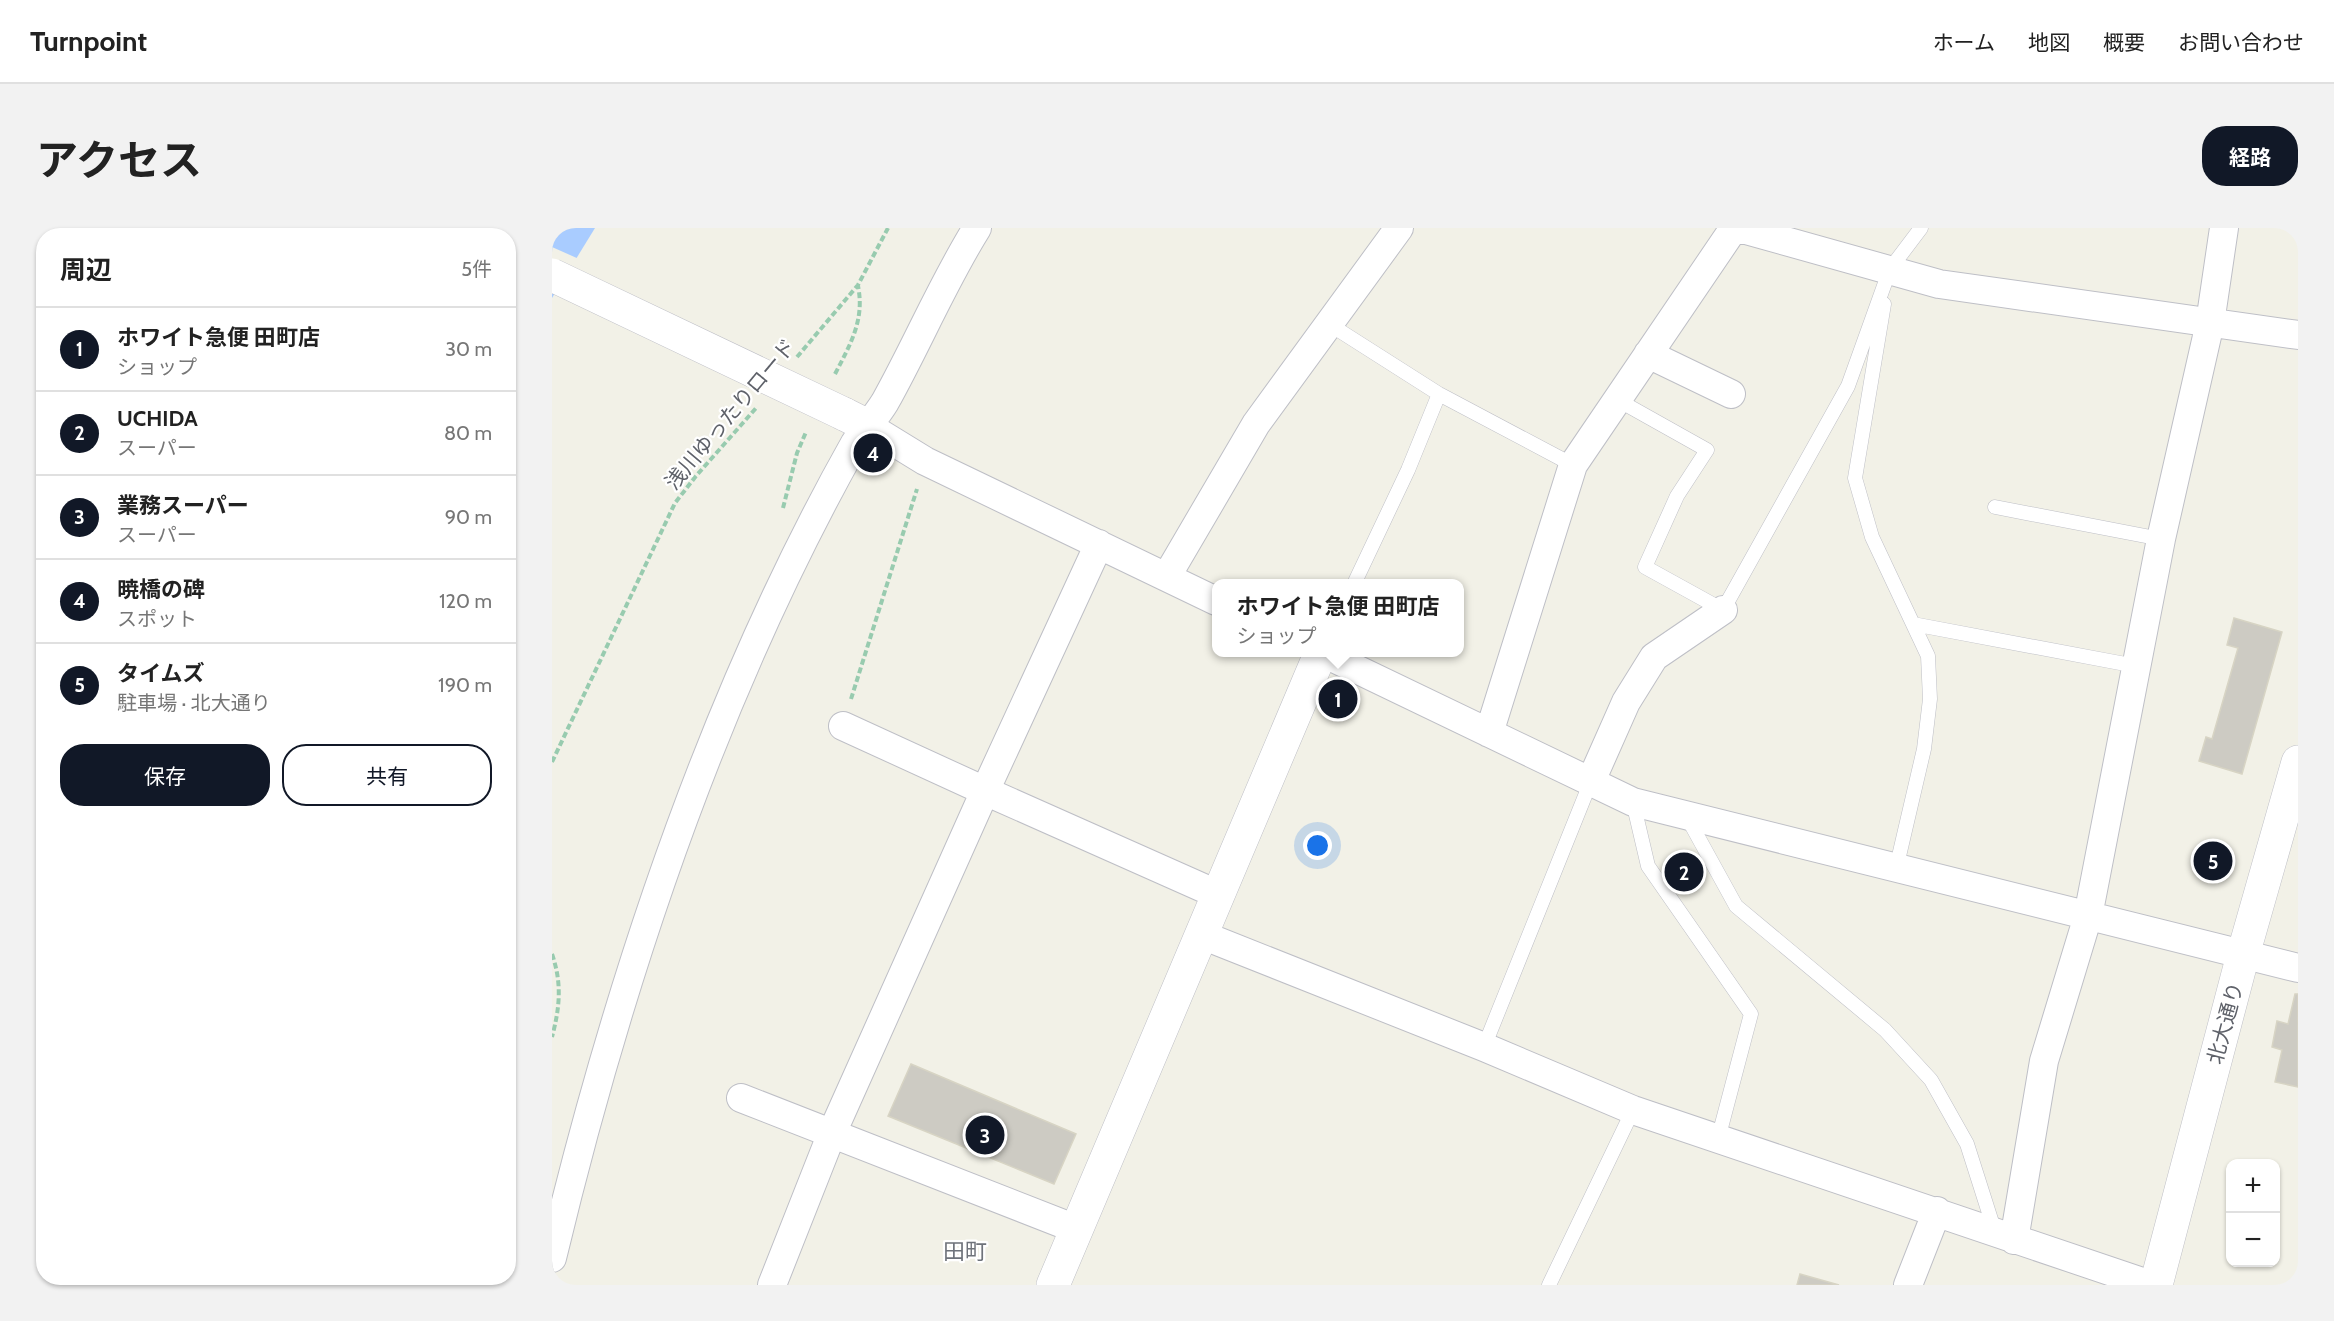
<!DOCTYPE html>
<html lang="ja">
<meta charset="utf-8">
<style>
:root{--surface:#fff;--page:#f2f2f2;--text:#222;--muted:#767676;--line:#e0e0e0;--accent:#111827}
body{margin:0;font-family:Cabin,"Noto Sans JP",sans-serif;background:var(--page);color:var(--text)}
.controls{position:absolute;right:18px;bottom:18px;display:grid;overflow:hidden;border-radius:12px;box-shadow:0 2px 4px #0004}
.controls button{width:54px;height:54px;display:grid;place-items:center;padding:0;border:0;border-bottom:2px solid var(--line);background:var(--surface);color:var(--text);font:30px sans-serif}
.you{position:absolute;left:766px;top:618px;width:21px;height:21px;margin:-15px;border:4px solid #fff;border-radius:50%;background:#1a73e8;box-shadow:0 0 0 9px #1a73e833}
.badge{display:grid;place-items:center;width:39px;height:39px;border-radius:50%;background:var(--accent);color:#fff;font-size:20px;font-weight:700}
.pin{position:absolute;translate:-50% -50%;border:3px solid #fff;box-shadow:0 2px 6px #0006}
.popup{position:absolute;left:660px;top:351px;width:252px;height:78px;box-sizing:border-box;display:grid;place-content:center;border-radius:12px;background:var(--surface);filter:drop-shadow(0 2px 4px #0005);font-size:20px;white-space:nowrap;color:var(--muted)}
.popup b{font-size:22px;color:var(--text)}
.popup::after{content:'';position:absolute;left:50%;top:100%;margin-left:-12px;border:12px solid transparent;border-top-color:var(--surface)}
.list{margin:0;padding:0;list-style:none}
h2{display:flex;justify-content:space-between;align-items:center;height:78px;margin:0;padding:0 24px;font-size:26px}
h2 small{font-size:20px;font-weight:400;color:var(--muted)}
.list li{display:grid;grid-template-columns:39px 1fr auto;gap:18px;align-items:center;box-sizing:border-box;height:84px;padding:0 24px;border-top:2px solid var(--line)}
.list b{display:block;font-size:22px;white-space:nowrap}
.list p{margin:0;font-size:20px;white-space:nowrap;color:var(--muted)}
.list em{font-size:20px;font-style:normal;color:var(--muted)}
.actions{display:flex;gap:12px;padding:18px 24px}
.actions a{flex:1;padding:14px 0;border:2px solid var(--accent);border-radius:24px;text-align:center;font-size:21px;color:var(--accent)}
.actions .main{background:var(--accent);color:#fff}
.map{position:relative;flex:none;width:1746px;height:1057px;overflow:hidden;border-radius:24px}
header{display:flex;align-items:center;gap:36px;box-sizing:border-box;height:84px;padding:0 30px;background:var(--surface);border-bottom:2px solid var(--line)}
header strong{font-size:28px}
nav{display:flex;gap:33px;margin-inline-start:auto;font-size:21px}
.intro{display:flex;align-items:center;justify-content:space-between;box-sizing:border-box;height:144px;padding:0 36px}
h1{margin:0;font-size:42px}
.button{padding:15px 27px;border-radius:24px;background:var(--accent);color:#fff;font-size:21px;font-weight:700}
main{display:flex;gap:36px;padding:0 36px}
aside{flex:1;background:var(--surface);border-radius:24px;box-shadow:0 2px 4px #0004}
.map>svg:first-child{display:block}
</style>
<header>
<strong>Turnpoint</strong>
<nav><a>ホーム</a><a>地図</a><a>概要</a><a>お問い合わせ</a></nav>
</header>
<div class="intro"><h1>アクセス</h1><a class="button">経路</a></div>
<main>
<aside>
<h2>周辺<small>5件</small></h2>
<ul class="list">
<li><span class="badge">1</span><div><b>ホワイト急便 田町店</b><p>ショップ</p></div><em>30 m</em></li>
<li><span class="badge">2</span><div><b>UCHIDA</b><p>スーパー</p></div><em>80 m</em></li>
<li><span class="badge">3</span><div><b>業務スーパー</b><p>スーパー</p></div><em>90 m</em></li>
<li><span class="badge">4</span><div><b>暁橋の碑</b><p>スポット</p></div><em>120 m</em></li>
<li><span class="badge">5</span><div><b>タイムズ</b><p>駐車場 · 北大通り</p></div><em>190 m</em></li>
</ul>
<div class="actions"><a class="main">保存</a><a>共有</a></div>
</aside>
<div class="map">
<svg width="1746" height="1057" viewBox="0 0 1746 1057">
<rect width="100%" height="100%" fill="#f2f1e7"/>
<!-- water -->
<path fill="#a9ccff" d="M0,0H43L0,70Z"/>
<!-- pier -->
<path fill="#f2f1e7" d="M0,19L27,31L5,67L0,65Z"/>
<!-- building -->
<path fill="#cdcbc3" stroke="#d7d4c4" stroke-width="1.5" d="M1682,390L1730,404L1690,546L1647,533L1654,509L1660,511L1686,420L1675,417Z
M1743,766H1746V859L1723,854L1730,822L1720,819L1725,793L1736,796Z
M359,836L524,906L502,956L336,888Z
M1248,1046L1287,1057H1245Z"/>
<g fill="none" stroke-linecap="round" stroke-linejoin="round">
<!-- service casing -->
<g stroke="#bebfc6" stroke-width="15">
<path id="service" d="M1332,76L1303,250L1320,309L1376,428L1378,471L1372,521L1344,641
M777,96L887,166L1021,237
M1064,171L1155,222L1125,268L1093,339L1171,382L1296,158L1338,41L1369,0
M1443,279L1609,311
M802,356L856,242L887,166
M1361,396L1584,438
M1081,574L1096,638L1199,786L1166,911
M1135,589L1184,678L1333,802L1379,852L1415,916L1443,1004
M932,819L1039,553
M997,1057L1081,882"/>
</g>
<!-- minor casing -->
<g stroke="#bebfc6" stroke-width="30">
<path id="minor" d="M1187,0L1387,56L1746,107
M1096,126L1179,166
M316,198L373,233L664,373
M615,348L704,196L847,0
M769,424L1081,574L1746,740
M291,498L433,563L667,667
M937,505L1021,237L1182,0
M1039,553L1074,474L1102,429L1171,382
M650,707L932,819L1081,882L1599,1057
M189,870L524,1001
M1462,1012L1492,833L1536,688L1609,311L1658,95L1672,0
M0,1030C67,751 162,465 303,215C312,201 324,189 333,174C365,117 390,56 425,0
M220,1057L280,905L433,563L547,316
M1356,1057L1385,983"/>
</g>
<!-- tertiary casing -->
<g stroke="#bebfc6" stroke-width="34">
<path id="tertiary" d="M292,186L316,198
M501,1057L769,424
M1604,1057L1691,727L1746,534"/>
</g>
<!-- path -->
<path stroke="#98cbaf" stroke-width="4" stroke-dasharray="6 3" stroke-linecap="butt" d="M245,129L306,57L336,0
M283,146C298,117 313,92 306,58
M231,280L245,225L254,204
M299,471L365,261
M0,534L123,275L144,248L205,179
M0,726C10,755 8,779 0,809"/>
<!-- service -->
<use href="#service" stroke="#fff" stroke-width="14"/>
<!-- minor -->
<use href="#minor" stroke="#fff" stroke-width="28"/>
<!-- tertiary -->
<use href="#tertiary" stroke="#fff" stroke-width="33"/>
<!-- tertiary-bridge casing -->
<g stroke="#bebfc6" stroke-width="34" stroke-linecap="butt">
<path id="tertiary-bridge" d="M0,47L292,186"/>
</g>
<!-- tertiary-bridge -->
<use href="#tertiary-bridge" stroke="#fff" stroke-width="33"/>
</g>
<g text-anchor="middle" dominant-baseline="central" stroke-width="4.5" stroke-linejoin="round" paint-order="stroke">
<!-- street labels -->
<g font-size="21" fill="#5e6169" stroke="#fff">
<text transform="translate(178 186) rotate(-50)">浅川ゆったりロード</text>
<text transform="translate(1673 795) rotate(-75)">北大通り</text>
</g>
<!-- neighbourhood labels -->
<g font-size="22" fill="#6f737b" stroke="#fff">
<text x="413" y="1023">田町</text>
</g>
</g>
</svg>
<div class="controls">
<button>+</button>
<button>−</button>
</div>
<div class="you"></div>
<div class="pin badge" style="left:786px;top:471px">1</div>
<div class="popup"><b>ホワイト急便 田町店</b>ショップ</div>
<div class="pin badge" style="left:1132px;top:644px">2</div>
<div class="pin badge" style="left:433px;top:907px">3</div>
<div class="pin badge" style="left:321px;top:225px">4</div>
<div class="pin badge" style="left:1661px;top:633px">5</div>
</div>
</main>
